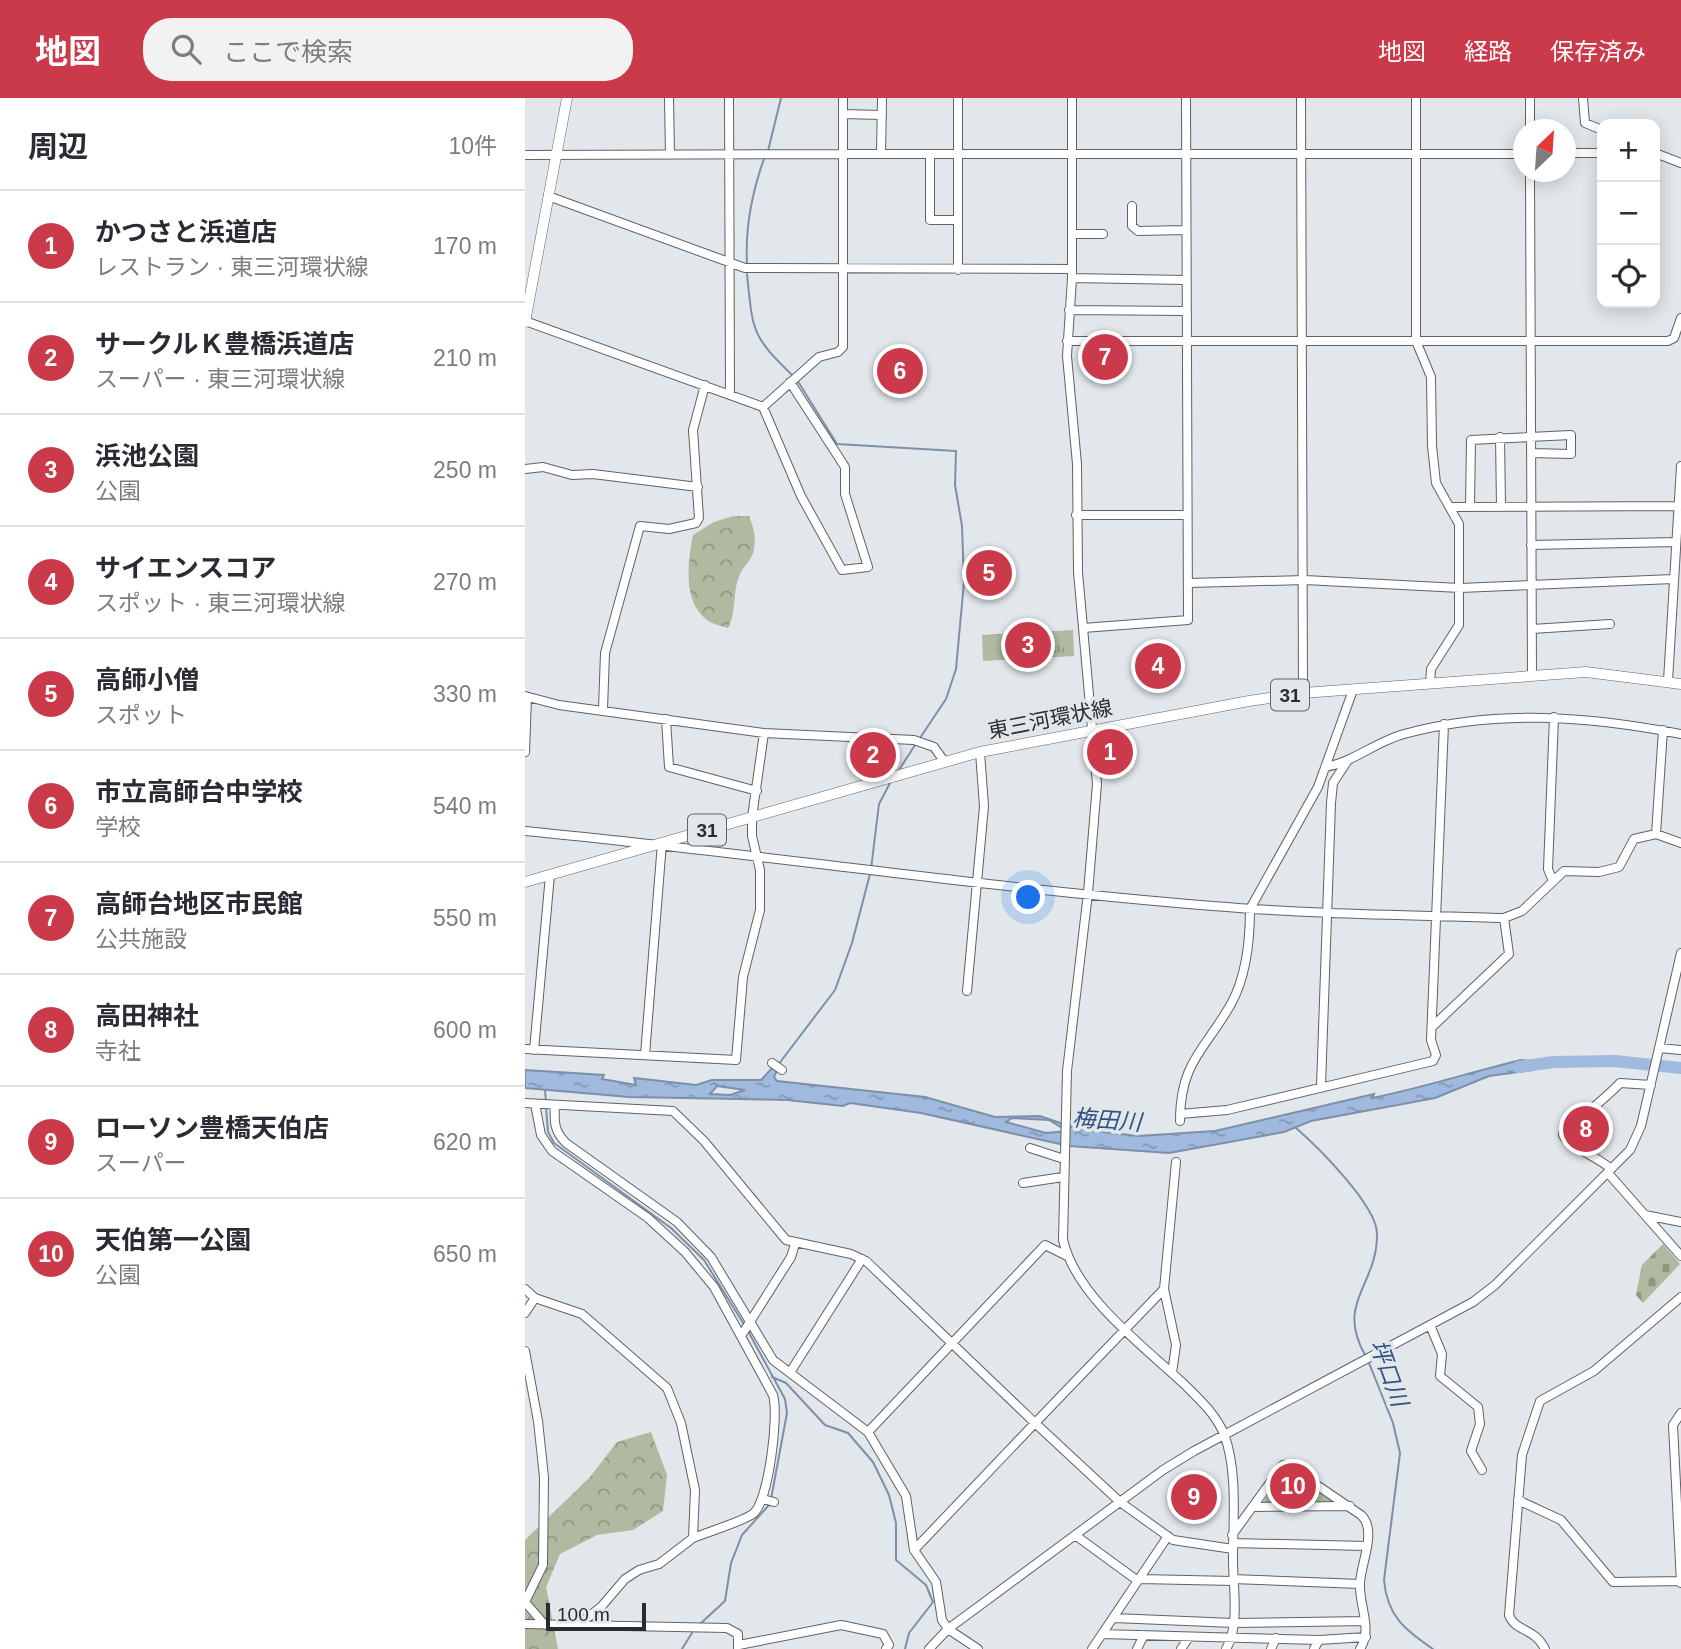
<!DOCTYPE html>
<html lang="ja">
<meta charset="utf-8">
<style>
:root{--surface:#fff;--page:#f2f2f3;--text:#2b2b33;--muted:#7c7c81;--line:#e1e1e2;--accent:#ca3a4a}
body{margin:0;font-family:Helvetica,"Noto Sans JP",sans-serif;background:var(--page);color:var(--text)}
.controls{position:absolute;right:21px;top:21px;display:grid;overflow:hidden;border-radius:14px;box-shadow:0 4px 18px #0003}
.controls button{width:63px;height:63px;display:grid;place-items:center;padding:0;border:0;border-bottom:2px solid var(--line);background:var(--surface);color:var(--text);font:35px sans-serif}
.compass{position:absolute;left:988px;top:21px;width:63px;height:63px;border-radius:50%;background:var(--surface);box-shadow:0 4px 18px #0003;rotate:25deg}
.scale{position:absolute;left:21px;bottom:18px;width:100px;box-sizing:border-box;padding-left:7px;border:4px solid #2a2c2e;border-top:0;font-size:19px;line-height:24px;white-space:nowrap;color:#2a2c2e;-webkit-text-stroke:5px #e2e7eb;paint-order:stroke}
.you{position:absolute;left:504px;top:800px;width:24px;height:24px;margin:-18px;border:5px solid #fff;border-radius:50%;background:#1a73e8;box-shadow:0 0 0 10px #1a73e833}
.badge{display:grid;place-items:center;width:46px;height:46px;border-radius:50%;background:var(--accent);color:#fff;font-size:23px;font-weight:700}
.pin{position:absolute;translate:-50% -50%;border:4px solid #fff;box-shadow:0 2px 7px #0006}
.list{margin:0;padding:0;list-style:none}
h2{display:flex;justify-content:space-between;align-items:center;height:91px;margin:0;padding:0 28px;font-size:30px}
h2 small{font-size:23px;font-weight:400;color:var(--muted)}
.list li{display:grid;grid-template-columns:46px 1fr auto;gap:21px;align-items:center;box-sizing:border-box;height:112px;padding:0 28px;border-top:2px solid var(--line)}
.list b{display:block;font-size:26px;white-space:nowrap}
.list p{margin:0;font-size:23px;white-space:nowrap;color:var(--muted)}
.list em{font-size:23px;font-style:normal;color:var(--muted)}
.icon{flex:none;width:38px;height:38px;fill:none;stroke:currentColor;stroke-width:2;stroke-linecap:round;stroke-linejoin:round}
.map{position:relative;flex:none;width:1156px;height:1551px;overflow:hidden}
header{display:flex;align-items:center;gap:42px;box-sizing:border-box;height:98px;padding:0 35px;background:var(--accent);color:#fff}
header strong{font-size:33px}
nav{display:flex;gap:38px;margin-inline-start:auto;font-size:24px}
.search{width:490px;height:63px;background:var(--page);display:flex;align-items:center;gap:18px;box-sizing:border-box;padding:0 24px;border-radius:28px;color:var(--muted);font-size:26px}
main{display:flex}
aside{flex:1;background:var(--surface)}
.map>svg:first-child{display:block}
</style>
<header>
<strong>地図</strong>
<div class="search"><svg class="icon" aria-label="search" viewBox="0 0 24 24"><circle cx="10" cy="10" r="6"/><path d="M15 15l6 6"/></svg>ここで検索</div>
<nav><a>地図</a><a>経路</a><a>保存済み</a></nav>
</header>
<main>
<aside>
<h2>周辺<small>10件</small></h2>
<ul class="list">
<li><span class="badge">1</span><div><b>かつさと浜道店</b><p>レストラン · 東三河環状線</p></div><em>170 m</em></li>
<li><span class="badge">2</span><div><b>サークルＫ豊橋浜道店</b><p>スーパー · 東三河環状線</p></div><em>210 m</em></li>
<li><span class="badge">3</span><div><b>浜池公園</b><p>公園</p></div><em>250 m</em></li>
<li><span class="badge">4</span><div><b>サイエンスコア</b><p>スポット · 東三河環状線</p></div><em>270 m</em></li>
<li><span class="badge">5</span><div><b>高師小僧</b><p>スポット</p></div><em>330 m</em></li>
<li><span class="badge">6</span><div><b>市立高師台中学校</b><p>学校</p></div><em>540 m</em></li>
<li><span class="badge">7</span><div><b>高師台地区市民館</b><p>公共施設</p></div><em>550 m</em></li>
<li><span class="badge">8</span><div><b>高田神社</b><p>寺社</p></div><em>600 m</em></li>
<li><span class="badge">9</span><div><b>ローソン豊橋天伯店</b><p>スーパー</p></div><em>620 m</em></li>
<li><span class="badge">10</span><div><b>天伯第一公園</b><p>公園</p></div><em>650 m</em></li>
</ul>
</aside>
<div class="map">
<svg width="1156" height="1551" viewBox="0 0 1156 1551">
<defs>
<pattern id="grass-tufts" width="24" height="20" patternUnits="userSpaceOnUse" patternTransform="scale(1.75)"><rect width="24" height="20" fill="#afbaa0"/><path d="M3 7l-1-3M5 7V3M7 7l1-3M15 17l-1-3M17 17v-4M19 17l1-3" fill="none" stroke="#8f9783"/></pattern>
<pattern id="forest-crowns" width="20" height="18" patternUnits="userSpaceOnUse" patternTransform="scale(1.75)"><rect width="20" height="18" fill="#afbaa0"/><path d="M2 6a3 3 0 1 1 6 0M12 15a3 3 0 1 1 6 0" fill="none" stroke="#8f9783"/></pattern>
<pattern id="cemetery-stones" width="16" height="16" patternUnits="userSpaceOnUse" patternTransform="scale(1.75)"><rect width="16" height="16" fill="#afbaa0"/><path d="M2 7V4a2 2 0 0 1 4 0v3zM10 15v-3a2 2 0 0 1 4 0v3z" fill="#8f9783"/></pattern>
<pattern id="water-ripples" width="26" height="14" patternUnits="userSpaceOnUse" patternTransform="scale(1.75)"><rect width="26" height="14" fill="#a0b9de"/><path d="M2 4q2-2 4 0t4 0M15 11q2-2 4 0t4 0" fill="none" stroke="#8397b4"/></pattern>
</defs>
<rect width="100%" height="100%" fill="#e2e7eb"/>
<!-- grass -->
<path fill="url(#grass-tufts)" d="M548,532L549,558L458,563L457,537Z
M761,1370L816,1407L737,1406Z"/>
<!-- forest -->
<path fill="url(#forest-crowns)" d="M208,418H224C229,430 231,439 229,451C228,461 219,467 215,476C207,493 212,514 203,530C197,528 187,526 182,522C157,503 163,463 168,437L189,424Z
M126,1334L142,1377L138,1413L108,1432L72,1437L35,1456L21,1489L33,1551H0V1442L65,1379L92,1344Z"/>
<!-- cemetery -->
<path fill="url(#cemetery-stones)" d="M1138,1146L1155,1166L1118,1205L1111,1197L1117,1167Z"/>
<!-- water -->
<path fill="url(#water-ripples)" stroke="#7d8fa9" stroke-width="2" fill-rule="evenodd" d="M996,962L1007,963L1009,972L964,978L910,1000L786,1023L759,1034L644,1055L544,1048L396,1015L325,1005L318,1008L262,1002L104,999L0,990V972L79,977L77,981L111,987L109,980L171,987L187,982H236L248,969L252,972L249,979L252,983L400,999L470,1019L515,1018L553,1031L613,1038L690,1033L849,996L847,1000C897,990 946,974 996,962ZM192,988L220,992L205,997L185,996ZM487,1020L524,1022L542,1033L521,1035L481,1024Z"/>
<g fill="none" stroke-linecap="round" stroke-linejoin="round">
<!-- stream -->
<path stroke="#7d8fa9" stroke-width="2" d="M243,53L256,0
M222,166C220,130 228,91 240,58
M222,176C228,234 226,237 268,278
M272,282L312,346L431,353L430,387L437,428L439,484L431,571L421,601L395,640
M374,672L390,647
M346,771L354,706L365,685
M253,967L310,892L327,845L345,776
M20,992L21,1004
M21,1009L23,1034L29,1045L146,1130L179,1162L220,1228
M771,1030C793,1049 851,1107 852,1135C853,1188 810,1203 840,1257
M223,1233L260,1301L262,1315L246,1401
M844,1265L868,1325L875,1355L859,1482C862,1518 880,1532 908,1551
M247,1279L261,1285L300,1327L323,1335L348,1364L364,1397L371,1425V1462L401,1487L408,1504L384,1535L380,1551
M175,1526L200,1503L206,1465L217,1437L244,1407
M157,1551L167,1535"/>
<!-- river -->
<path stroke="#a0b9de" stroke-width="12" d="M993,969L1029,964L1090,963L1156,970"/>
<!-- minor casing -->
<g stroke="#5f6266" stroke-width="10">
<path id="minor" d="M144,0L145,57
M204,0L205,297
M318,0V56H998
M547,0V180L542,258L552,366L553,474L572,686L563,795L542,973L538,1142C551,1198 617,1247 659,1286C674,1301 690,1315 699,1336C713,1373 708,1422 708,1462C708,1488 715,1529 701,1551
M776,0L778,595
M891,0V243L906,279L907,348L911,385L934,426V527L906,571L905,586
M1005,0V32
M1058,0L1060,25L1077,32
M318,16L357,17
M1040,55H1077
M1130,55L1156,65
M356,56L357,1
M405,56V122H433
M0,57L318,56V249L313,254L294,259L238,309L0,223
M1005,74L1007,578
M23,98L220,170L547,171
M607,108V128L613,133L660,132
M547,136H578
M433,172V0
M547,180L660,182
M544,212L661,213
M542,243H1143L1149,240L1156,220
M238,309L276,398L317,472L343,469L320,396V369L265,284
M975,339L976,408
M0,371L18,369L47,377L68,376L173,389
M926,409L1153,408
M945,409L946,342L1046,337V356L1006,355
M551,417H662
M1006,447L1150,444
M664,485L780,482L935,490L1148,481
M558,530L663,522L661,0
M1007,531L1085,526
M1143,583L1156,368
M0,598L34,607L239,635L389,642L409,649L419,663
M78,611L80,555L115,428L144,431L171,425L174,420L168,332L180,287
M141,621L144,669L232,693
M0,654L2,599
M800,669C827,665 852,643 879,636C972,611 1062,618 1156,636
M0,733C230,755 458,790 688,808C785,816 882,817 979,820L997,813L1039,773L1074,774L1094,769L1109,741L1131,736L1156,745
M1131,736L1138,632
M1027,781L1023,771L1029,619
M442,893L459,708L455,654
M907,929L984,856L979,820
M1134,950L1156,952
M0,951L211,962L218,879L235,812V772L227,738V719L239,635
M9,952L25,777
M120,957L137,745
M247,965L257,972
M796,988L806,705L808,685L823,662
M0,1005L148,1013L179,1043L261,1142L326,1156L341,1163L510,1325L389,1452
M10,1006L16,1037L27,1053L123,1120L160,1154L189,1189L248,1297C254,1317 244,1400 229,1415C220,1423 182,1434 168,1440
M30,1007C29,1024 29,1033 41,1045L152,1124L186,1159L248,1262L343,1334L381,1398L389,1452L411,1484L417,1522L423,1531L453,1551
M655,1016L702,1012L908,963L911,957L906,942L919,626
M655,1023C655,964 680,952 706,906C721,879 725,841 725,811L793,689L828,592
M505,1050L539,1061
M651,1064L639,1191L510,1325L595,1404L648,1442L708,1451
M1086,1071C1074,1059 1044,1049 1038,1037C1056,1018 1077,1004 1095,985L1126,987
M1083,1075L1156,1158
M498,1085L538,1079
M1120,1117L1156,1124
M0,1191L10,1200L57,1216L142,1290L156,1325L170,1392L168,1440L134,1466L114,1472L100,1481L76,1509L53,1527
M639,1191L651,1247L647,1275
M0,1215L10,1200
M905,1227L917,1256L915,1278L953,1309L955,1326L946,1353L957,1372
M216,1238L266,1159L270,1146
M0,1253L13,1323L19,1379L18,1467L0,1504
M266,1273L337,1161
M1156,1315L1148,1327L1156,1485
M343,1334L520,1147L542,1158
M238,1401L249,1404
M993,1402L1036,1422L1088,1484L1156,1483
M729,1409L825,1408
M550,1437L613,1483
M707,1437L758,1367H762L836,1417C853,1432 835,1467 835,1486C834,1508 848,1531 835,1551
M708,1445L841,1448
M615,1481L708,1483
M708,1481L835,1486
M0,1504L20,1527
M589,1520L708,1525L840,1523
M0,1526L202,1530L213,1536V1551
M577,1536L794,1542L841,1539
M214,1547L316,1527L358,1536L364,1547L361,1551
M404,1551L423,1531L638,1372L669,1353L948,1204L970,1187L1105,1052L1116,1028L1156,855
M567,1551L643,1438
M612,1551L619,1537
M656,1551L664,1539
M746,1551L751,1540
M789,1551L794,1542
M1020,1551C1009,1529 990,1534 984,1517L997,1357L1015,1303L1069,1273L1156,1199"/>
</g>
<!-- major casing -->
<g stroke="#5f6266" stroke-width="11">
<path id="major" d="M0,224L42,0
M0,784L455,654L724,603L778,595L1061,574L1156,586"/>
</g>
<!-- minor -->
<use href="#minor" stroke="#fff" stroke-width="8"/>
<!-- major -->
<use href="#major" stroke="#fff" stroke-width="10"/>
</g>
<g text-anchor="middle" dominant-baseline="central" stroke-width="7" stroke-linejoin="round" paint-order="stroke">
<!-- shield labels -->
<g fill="#e2e7eb" stroke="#616467" stroke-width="2">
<rect x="746" y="581.5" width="38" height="31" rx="5"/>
<rect x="163" y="716.5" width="38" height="31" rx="5"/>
</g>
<g font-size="19" font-weight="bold" fill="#2a2c2e">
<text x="765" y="597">31</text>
<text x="182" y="732">31</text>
</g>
<!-- street labels -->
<g font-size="21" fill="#2a2c2e" stroke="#e2e7eb">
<text transform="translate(525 621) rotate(-11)">東三河環状線</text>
</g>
<!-- water labels -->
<g font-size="23" font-style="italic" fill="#315183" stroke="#e2e7eb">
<text transform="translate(582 1022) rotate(4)">梅田川</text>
<text transform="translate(864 1275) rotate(70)">坪口川</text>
</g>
</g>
</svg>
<div class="controls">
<button>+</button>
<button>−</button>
<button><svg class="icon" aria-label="locate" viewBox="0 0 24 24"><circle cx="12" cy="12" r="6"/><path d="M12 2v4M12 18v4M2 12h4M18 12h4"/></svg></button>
</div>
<svg class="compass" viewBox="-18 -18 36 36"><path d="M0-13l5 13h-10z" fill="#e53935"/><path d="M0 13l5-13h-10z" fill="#7c7c81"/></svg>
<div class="scale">100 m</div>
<div class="you"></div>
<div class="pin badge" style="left:585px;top:654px">1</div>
<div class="pin badge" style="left:348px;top:657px">2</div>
<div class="pin badge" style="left:503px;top:547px">3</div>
<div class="pin badge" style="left:633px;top:568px">4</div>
<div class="pin badge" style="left:464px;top:475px">5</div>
<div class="pin badge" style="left:375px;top:273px">6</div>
<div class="pin badge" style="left:580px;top:259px">7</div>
<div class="pin badge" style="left:1061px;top:1031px">8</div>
<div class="pin badge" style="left:669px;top:1399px">9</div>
<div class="pin badge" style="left:768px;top:1388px">10</div>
</div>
</main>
